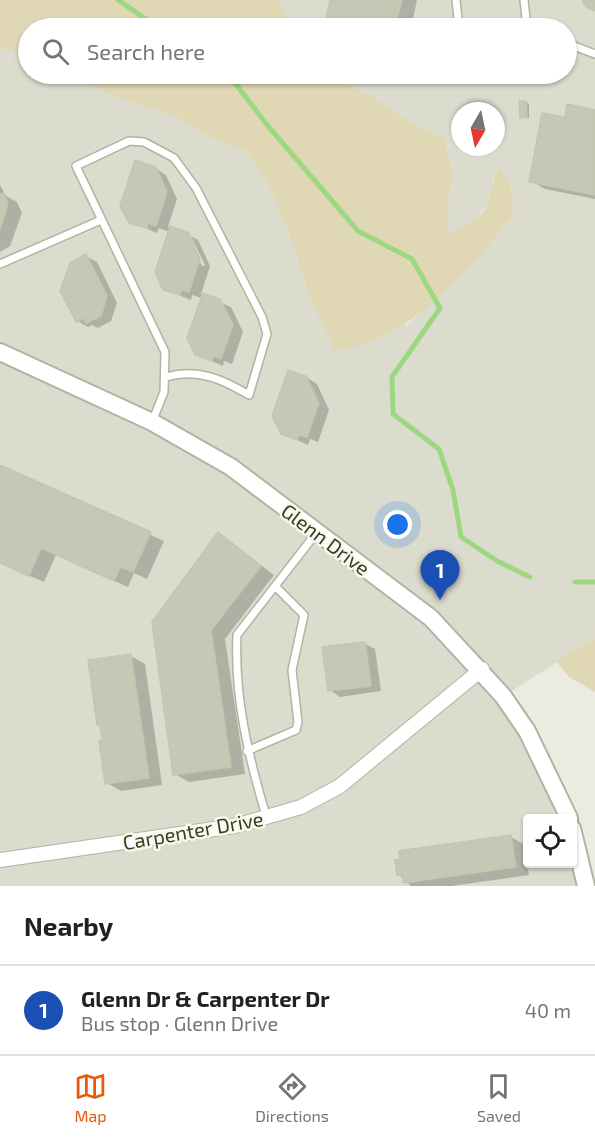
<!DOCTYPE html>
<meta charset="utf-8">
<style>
:root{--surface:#fff;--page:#f6f6f6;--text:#202124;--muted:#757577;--line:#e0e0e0;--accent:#ea580c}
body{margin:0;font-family:"Exo 2",sans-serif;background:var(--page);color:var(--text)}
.controls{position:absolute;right:18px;bottom:18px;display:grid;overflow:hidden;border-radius:6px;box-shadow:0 2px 4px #0004}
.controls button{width:54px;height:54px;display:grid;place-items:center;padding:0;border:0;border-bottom:2px solid var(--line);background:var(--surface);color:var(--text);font:30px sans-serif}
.compass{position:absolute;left:451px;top:102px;width:54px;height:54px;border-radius:50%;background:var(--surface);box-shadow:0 2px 4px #0004;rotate:189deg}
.you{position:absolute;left:398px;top:525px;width:21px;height:21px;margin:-15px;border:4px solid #fff;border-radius:50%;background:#1a73e8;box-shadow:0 0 0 9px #1a73e833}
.badge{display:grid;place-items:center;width:39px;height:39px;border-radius:50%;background:var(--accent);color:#fff;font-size:20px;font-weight:700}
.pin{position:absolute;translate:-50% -50px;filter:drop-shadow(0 2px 3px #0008)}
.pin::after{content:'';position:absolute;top:32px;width:21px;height:18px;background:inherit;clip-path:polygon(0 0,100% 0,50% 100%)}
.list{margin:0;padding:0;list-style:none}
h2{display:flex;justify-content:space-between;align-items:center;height:78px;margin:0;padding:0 24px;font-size:26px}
h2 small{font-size:20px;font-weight:400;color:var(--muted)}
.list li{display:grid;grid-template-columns:39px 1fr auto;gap:18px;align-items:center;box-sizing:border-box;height:90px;padding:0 24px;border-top:2px solid var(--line)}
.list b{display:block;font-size:22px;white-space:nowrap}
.list p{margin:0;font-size:20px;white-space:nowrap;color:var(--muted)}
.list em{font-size:20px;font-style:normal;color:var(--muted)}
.icon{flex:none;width:33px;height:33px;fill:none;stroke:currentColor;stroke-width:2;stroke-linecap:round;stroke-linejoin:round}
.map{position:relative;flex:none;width:595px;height:886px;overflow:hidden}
.search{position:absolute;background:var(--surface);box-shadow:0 2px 4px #0004;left:18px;right:18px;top:18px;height:66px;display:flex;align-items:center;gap:15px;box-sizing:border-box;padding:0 21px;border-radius:33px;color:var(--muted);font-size:22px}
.sheet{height:168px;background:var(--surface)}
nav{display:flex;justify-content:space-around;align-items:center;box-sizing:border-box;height:84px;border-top:2px solid var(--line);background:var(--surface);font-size:16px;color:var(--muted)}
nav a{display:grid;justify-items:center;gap:3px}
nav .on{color:var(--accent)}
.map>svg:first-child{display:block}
</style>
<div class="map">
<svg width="595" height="886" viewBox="0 0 595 886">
<rect width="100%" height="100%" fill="#ebecdf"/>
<!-- built -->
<path fill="#dbdccd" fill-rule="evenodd" d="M278,0H595V638L504,696L569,818H528V864H572L586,886H0V48L28,56V74H64L113,96L176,117L214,140L247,151L270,189L292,242L309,295L407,325L452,285L514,215L511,185L499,168L493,178L488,204L473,222L448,234L444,138L412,123L371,95L341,82L337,74H566V28H293ZM460,111H496V147H460Z"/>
<!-- green -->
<path fill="#e0d7b5" d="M0,0H278L293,28H28V56L0,48Z
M64,74H337L341,82L371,95L412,123L444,138L452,174L448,204V234C463,227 485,218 489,200C492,188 492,179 499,168L511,185L514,215C465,272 415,339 335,351L309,295L292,242L270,189L247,151L214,140L176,117L113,96Z
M595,638V692L569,677L556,661Z"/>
<!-- shadow -->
<path fill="#0003" d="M332,0H417L411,28H327L325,27Z
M526,102L529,104V118H524L521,117Z
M595,111V199L545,189L531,181L566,119Z
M155,168L166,175L177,199L168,227L187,233L202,266L205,265L191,236L198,240L210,266L201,294L231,307L243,332L232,364L224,361L223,366L196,354L202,298L192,295L191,300L164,289L170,232L159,228L157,233L131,222Z
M0,185L6,196L17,202L22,213L10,246L0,252Z
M86,256L97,262L117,303L111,321L98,328L92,325L88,327L77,321Z
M306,377L317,384L329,410L318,442L310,439L308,445L282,433Z
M0,467L164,541L147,579L134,573L128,587L56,555L44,582L0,563Z
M218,534L274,575L225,639L245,774L189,782L175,774Z
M364,643L375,649L381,691L340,697L330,690Z
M131,656L145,664L162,785L121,791L107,783L101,726L98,724Z
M511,837L525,845L529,875L451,886H411L398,874Z"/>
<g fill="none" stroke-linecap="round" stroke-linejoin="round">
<!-- stream -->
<path stroke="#9dd880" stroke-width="5" d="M118,0L159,28
M228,74L268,126L358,231L412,259L440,308L392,377L393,414L439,449L453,490L461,537L497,561L530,577
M575,582H595"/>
</g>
<!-- building -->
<path fill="#c6c7b4" stroke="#c4c6b0" stroke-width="1.5" d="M330,0H402L395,28H324Z
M582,0H595V11L586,7Z
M519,101H526L527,117L520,118Z
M567,104L595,110V195L529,182L542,113L565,117Z
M135,160L156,167L167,192L156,226L148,223L147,228L129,223L120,206Z
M3,193L8,204L0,229V194Z
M170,226L188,232L200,259L189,292L181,290L180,295L163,290L155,272Z
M86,254L107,296L101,316L86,323L84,318L76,322L60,291L70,263Z
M203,293L220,299L233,325L221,359L214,356L212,361L195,355L187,338Z
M288,370L306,376L319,403L307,437L299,435L297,440L281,434L272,416Z
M0,465L151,532L133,572L120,567L114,581L41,548L29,576L0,563Z
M218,532L261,566L211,630L231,767L173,775L152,622Z
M365,642L371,686L328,691L322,647Z
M131,654L149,778L105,784L99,741L102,740L100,725H97L88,660Z
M511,835L516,867L404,883L403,875H397L395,860L400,859L399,851Z"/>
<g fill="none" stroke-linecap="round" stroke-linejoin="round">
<!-- service casing -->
<g stroke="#b1b4a1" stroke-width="10">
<path id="service" d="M456,0L459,28
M524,0L527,28
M566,43L595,54
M0,264L101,220
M152,422L164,392L165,352L76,166L129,141L144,142L174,158L196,188L262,317L267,334L249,395C222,379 198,368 166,377
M247,751L296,730L298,722L292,670L304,615L275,586
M267,819C249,759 234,698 237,635L317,532"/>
</g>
<!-- minor casing -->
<g stroke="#b1b4a1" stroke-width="16">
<path id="minor" d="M0,860L235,826L301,807L340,786L482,669"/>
</g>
<!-- tertiary casing -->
<g stroke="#b1b4a1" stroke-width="20">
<path id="tertiary" d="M0,352L152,422L231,467L431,618L503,696L527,731L569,818
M572,828L586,886"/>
</g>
<!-- service -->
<use href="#service" stroke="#fff" stroke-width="7"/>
<!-- minor -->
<use href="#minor" stroke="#fff" stroke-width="14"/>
<!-- tertiary -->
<use href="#tertiary" stroke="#fff" stroke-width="16"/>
</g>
<g text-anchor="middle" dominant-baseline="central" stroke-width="5" stroke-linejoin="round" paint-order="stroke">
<!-- street labels -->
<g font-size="20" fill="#363e1e" stroke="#f8f8ef">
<text transform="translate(326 539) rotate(37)">Glenn Drive</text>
<text transform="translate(193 830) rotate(-10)">Carpenter Drive</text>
</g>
</g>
</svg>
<div class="controls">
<button><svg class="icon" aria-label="locate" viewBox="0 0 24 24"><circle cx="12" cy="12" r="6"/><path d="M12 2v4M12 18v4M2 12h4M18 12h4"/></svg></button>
</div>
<svg class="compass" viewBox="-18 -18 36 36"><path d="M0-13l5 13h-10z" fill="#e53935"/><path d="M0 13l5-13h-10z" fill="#757577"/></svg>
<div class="you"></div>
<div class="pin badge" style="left:440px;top:600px;background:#1a4fb4">1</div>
<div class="search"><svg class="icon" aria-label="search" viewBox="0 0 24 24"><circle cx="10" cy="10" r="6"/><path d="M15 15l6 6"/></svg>Search here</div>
</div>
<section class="sheet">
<h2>Nearby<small></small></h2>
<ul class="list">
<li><span class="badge" style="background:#1a4fb4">1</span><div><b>Glenn Dr &amp; Carpenter Dr</b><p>Bus stop · Glenn Drive</p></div><em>40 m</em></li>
</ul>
</section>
<nav>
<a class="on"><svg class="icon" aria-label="map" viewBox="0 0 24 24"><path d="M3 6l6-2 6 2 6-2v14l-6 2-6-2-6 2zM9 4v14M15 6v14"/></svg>Map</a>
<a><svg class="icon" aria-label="directions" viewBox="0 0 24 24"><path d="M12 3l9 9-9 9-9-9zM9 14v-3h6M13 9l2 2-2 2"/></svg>Directions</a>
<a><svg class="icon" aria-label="saved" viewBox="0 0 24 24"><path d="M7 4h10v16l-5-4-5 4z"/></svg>Saved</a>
</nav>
